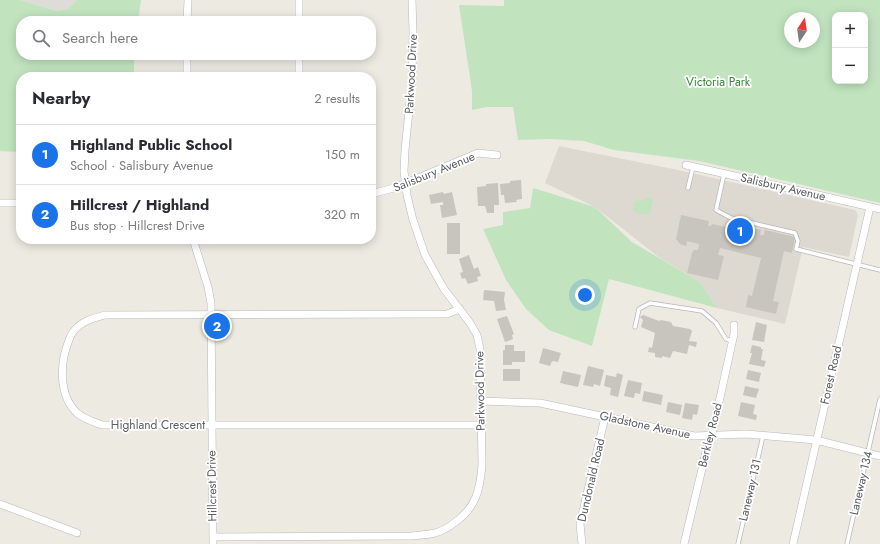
<!DOCTYPE html>
<meta charset="utf-8">
<style>
:root{--surface:#fff;--page:#f7f7f7;--text:#2b2b33;--muted:#7c7c81;--line:#e1e1e2;--accent:#1a73e8}
body{margin:0;font-family:Jost,sans-serif;background:var(--page);color:var(--text)}
.controls{position:absolute;right:12px;top:12px;display:grid;overflow:hidden;border-radius:8px;box-shadow:0 2px 10px #0003}
.controls button{width:36px;height:36px;display:grid;place-items:center;padding:0;border:0;border-bottom:1px solid var(--line);background:var(--surface);color:var(--text);font:20px sans-serif}
.compass{position:absolute;left:784px;top:12px;width:36px;height:36px;border-radius:50%;background:var(--surface);box-shadow:0 2px 10px #0003;rotate:13deg}
.you{position:absolute;left:585px;top:295px;width:14px;height:14px;margin:-10px;border:3px solid #fff;border-radius:50%;background:#1a73e8;box-shadow:0 0 0 6px #1a73e833}
.badge{display:grid;place-items:center;width:26px;height:26px;border-radius:50%;background:var(--accent);color:#fff;font-size:13px;font-weight:700}
.pin{position:absolute;translate:-50% -50%;border:2px solid #fff;box-shadow:0 1px 4px #0006}
.list{margin:0;padding:0;list-style:none}
h2{display:flex;justify-content:space-between;align-items:center;height:52px;margin:0;padding:0 16px;font-size:17px}
h2 small{font-size:13px;font-weight:400;color:var(--muted)}
.list li{display:grid;grid-template-columns:26px 1fr auto;gap:12px;align-items:center;box-sizing:border-box;height:60px;padding:0 16px;border-top:1px solid var(--line)}
.list b{display:block;font-size:15px;white-space:nowrap}
.list p{margin:0;font-size:13px;white-space:nowrap;color:var(--muted)}
.list em{font-size:13px;font-style:normal;color:var(--muted)}
.icon{flex:none;width:22px;height:22px;fill:none;stroke:currentColor;stroke-width:2;stroke-linecap:round;stroke-linejoin:round}
.map{position:relative;flex:none;width:880px;height:544px;overflow:hidden}
.search{position:absolute;background:var(--surface);box-shadow:0 2px 10px #0003;left:16px;top:16px;width:360px;height:44px;display:flex;align-items:center;gap:10px;box-sizing:border-box;padding:0 14px;border-radius:16px;color:var(--muted);font-size:15px}
.panel{position:absolute;background:var(--surface);box-shadow:0 2px 10px #0003;left:16px;top:72px;width:360px;height:172px;border-radius:16px}
.map>svg:first-child{display:block}
</style>
<div class="map">
<svg width="880" height="544" viewBox="0 0 880 544">
<rect width="100%" height="100%" fill="#edeae2"/>
<!-- industrial -->
<path fill="#dedcd7" d="M20,0H77L68,9L56,11Z"/>
<!-- education -->
<path fill="#ddd9d0" d="M559,146L678,170L855,210L858,215L849,257L803,247L785,324L717,308L700,282L660,258L595,207L545,183Z"/>
<!-- green -->
<path fill="#c1e4bf" fill-rule="evenodd" d="M0,0H20L56,11L68,9L77,0H141L138,21H21V55H134V77H21V152L0,151Z
M504,0H880V203L699,161L614,150L584,141L550,139L518,140L513,107H487L472,110V91L459,5L504,6ZM835,15H865V81H835ZM790,18H814V42H790Z
M533,188L595,207L632,242L700,282L717,308L609,279L592,346L549,330L526,309L506,280L483,229L503,225V212L530,208Z
M646,197L653,200L650,213L647,215L634,212L633,209L634,202L638,200L644,201Z"/>
<!-- building -->
<path fill="#c8c5bf" d="M521,180L522,199L516,200L517,202L505,203L504,195H501L500,184L510,183V181Z
M498,183L499,205H494V213H487L485,206H478L477,187L486,186V184Z
M443,192L444,194L452,192L457,215L442,218L440,205H443V202L431,204L429,195Z
M681,215L709,221L708,226H711L712,224L754,233L755,229L761,230L760,235H764L765,230L795,237L792,253L784,251L773,301L779,302L776,314L746,307L748,295L752,296L761,258L720,248L718,255L724,256L718,280L687,273L692,253L694,250H698L699,244L687,241L686,246L680,244L676,239Z
M447,223H460V254H447Z
M469,255L474,269L478,267L481,276L477,277L478,281L468,284L465,278L462,279L460,273L463,272L459,259Z
M484,290L505,292L504,300L506,310L496,311L494,301L483,300Z
M643,315L659,321L661,320L671,322L673,326L690,329L692,331L689,341L697,342L696,347L689,345L687,354L673,351L670,358L662,356V358L655,357V353L648,352L649,347L652,348L655,333L641,327L643,320L640,317Z
M507,316L514,334L512,335L513,339L505,342L497,319Z
M756,322L767,325L764,342L752,340Z
M505,345H514V351H525V362H512V365H503V350H505Z
M752,345L761,347V349H763L761,360L766,361L764,367L749,364L752,353H750Z
M543,348L561,353L558,362L552,361L550,366L539,363Z
M588,366L604,370L600,386L594,384L593,387L583,385Z
M503,369H520V381H503Z
M748,370L761,373L759,382L746,379Z
M563,371L581,375L578,387L560,383Z
M617,373L623,375L618,397L610,395L611,388L604,386L606,375L616,377Z
M628,380L642,383L640,394L635,393L634,398L624,396Z
M745,386L759,389L756,398L743,395Z
M644,391L663,395L661,405L642,401Z
M668,402L682,405L680,415L666,412Z
M741,402L755,405L753,414L757,415L756,420L738,416Z
M685,403L699,405L697,415L693,414L692,420L682,418Z"/>
<g fill="none" stroke-linecap="round" stroke-linejoin="round">
<!-- service casing -->
<g stroke="#b5b8bc" stroke-width="5">
<path id="service" d="M724,174L716,210L731,218L795,233L798,241L796,249L880,270
M688,188L693,167
M635,327L639,309L650,303L702,311L716,323L726,339L732,341
M738,544L763,436
M847,544L880,399"/>
</g>
<!-- minor casing -->
<g stroke="#b5b8bc" stroke-width="8">
<path id="minor" d="M187,21L188,0
M299,21V0
M187,77V55
M299,77V55
M686,165L880,209
M371,194L394,188L478,153L497,155
M0,203H21
M193,239L208,287L211,303L213,544
M460,309L447,314L105,315C94,318 81,321 73,332C71,334 70,338 69,340C60,362 58,395 77,413C84,419 94,422 102,425H481
M481,401L540,403L694,436L746,434L816,440L880,456
M0,504L77,533
M213,537L411,536C418,535 427,535 435,533C442,531 449,527 454,523C476,508 480,490 482,465L480,349L477,335L470,323L444,289L425,255L413,220L407,195L404,171L405,150L412,82L413,32L412,0
M582,544L580,524L605,417
M684,544L707,448L714,425L734,334V325
M793,544L870,207"/>
</g>
<!-- service -->
<use href="#service" stroke="#fff" stroke-width="3.5"/>
<!-- minor -->
<use href="#minor" stroke="#fff" stroke-width="7"/>
</g>
<g text-anchor="middle" dominant-baseline="central" stroke-width="3.5" stroke-linejoin="round" paint-order="stroke">
<!-- street labels -->
<g font-size="12" fill="#5a5e62" stroke="#fff">
<text transform="translate(411 74) rotate(-87)">Parkwood Drive</text>
<text transform="translate(434 172) rotate(-22)">Salisbury Avenue</text>
<text transform="translate(783 187) rotate(13)">Salisbury Avenue</text>
<text transform="translate(831 375) rotate(-77)">Forest Road</text>
<text transform="translate(480 391) rotate(-91)">Parkwood Drive</text>
<text x="158" y="425">Highland Crescent</text>
<text transform="translate(645 425) rotate(12)">Gladstone Avenue</text>
<text transform="translate(710 435) rotate(-76)">Berkley Road</text>
<text transform="translate(591 480) rotate(-77)">Dundonald Road</text>
<text transform="translate(861 483) rotate(-77)">Laneway 134</text>
<text transform="translate(212 486) rotate(-91)">Hillcrest Drive</text>
<text transform="translate(750 490) rotate(-77)">Laneway 131</text>
</g>
<!-- park labels -->
<g font-size="12" fill="#388439" stroke="#fff">
<text x="718" y="82">Victoria Park</text>
</g>
</g>
</svg>
<div class="controls">
<button>+</button>
<button>−</button>
</div>
<svg class="compass" viewBox="-18 -18 36 36"><path d="M0-13l5 13h-10z" fill="#e53935"/><path d="M0 13l5-13h-10z" fill="#7c7c81"/></svg>
<div class="you"></div>
<div class="pin badge" style="left:740px;top:231px">1</div>
<div class="pin badge" style="left:217px;top:326px">2</div>
<div class="search"><svg class="icon" aria-label="search" viewBox="0 0 24 24"><circle cx="10" cy="10" r="6"/><path d="M15 15l6 6"/></svg>Search here</div>
<section class="panel">
<h2>Nearby<small>2 results</small></h2>
<ul class="list">
<li><span class="badge">1</span><div><b>Highland Public School</b><p>School · Salisbury Avenue</p></div><em>150 m</em></li>
<li><span class="badge">2</span><div><b>Hillcrest / Highland</b><p>Bus stop · Hillcrest Drive</p></div><em>320 m</em></li>
</ul>
</section>
</div>
